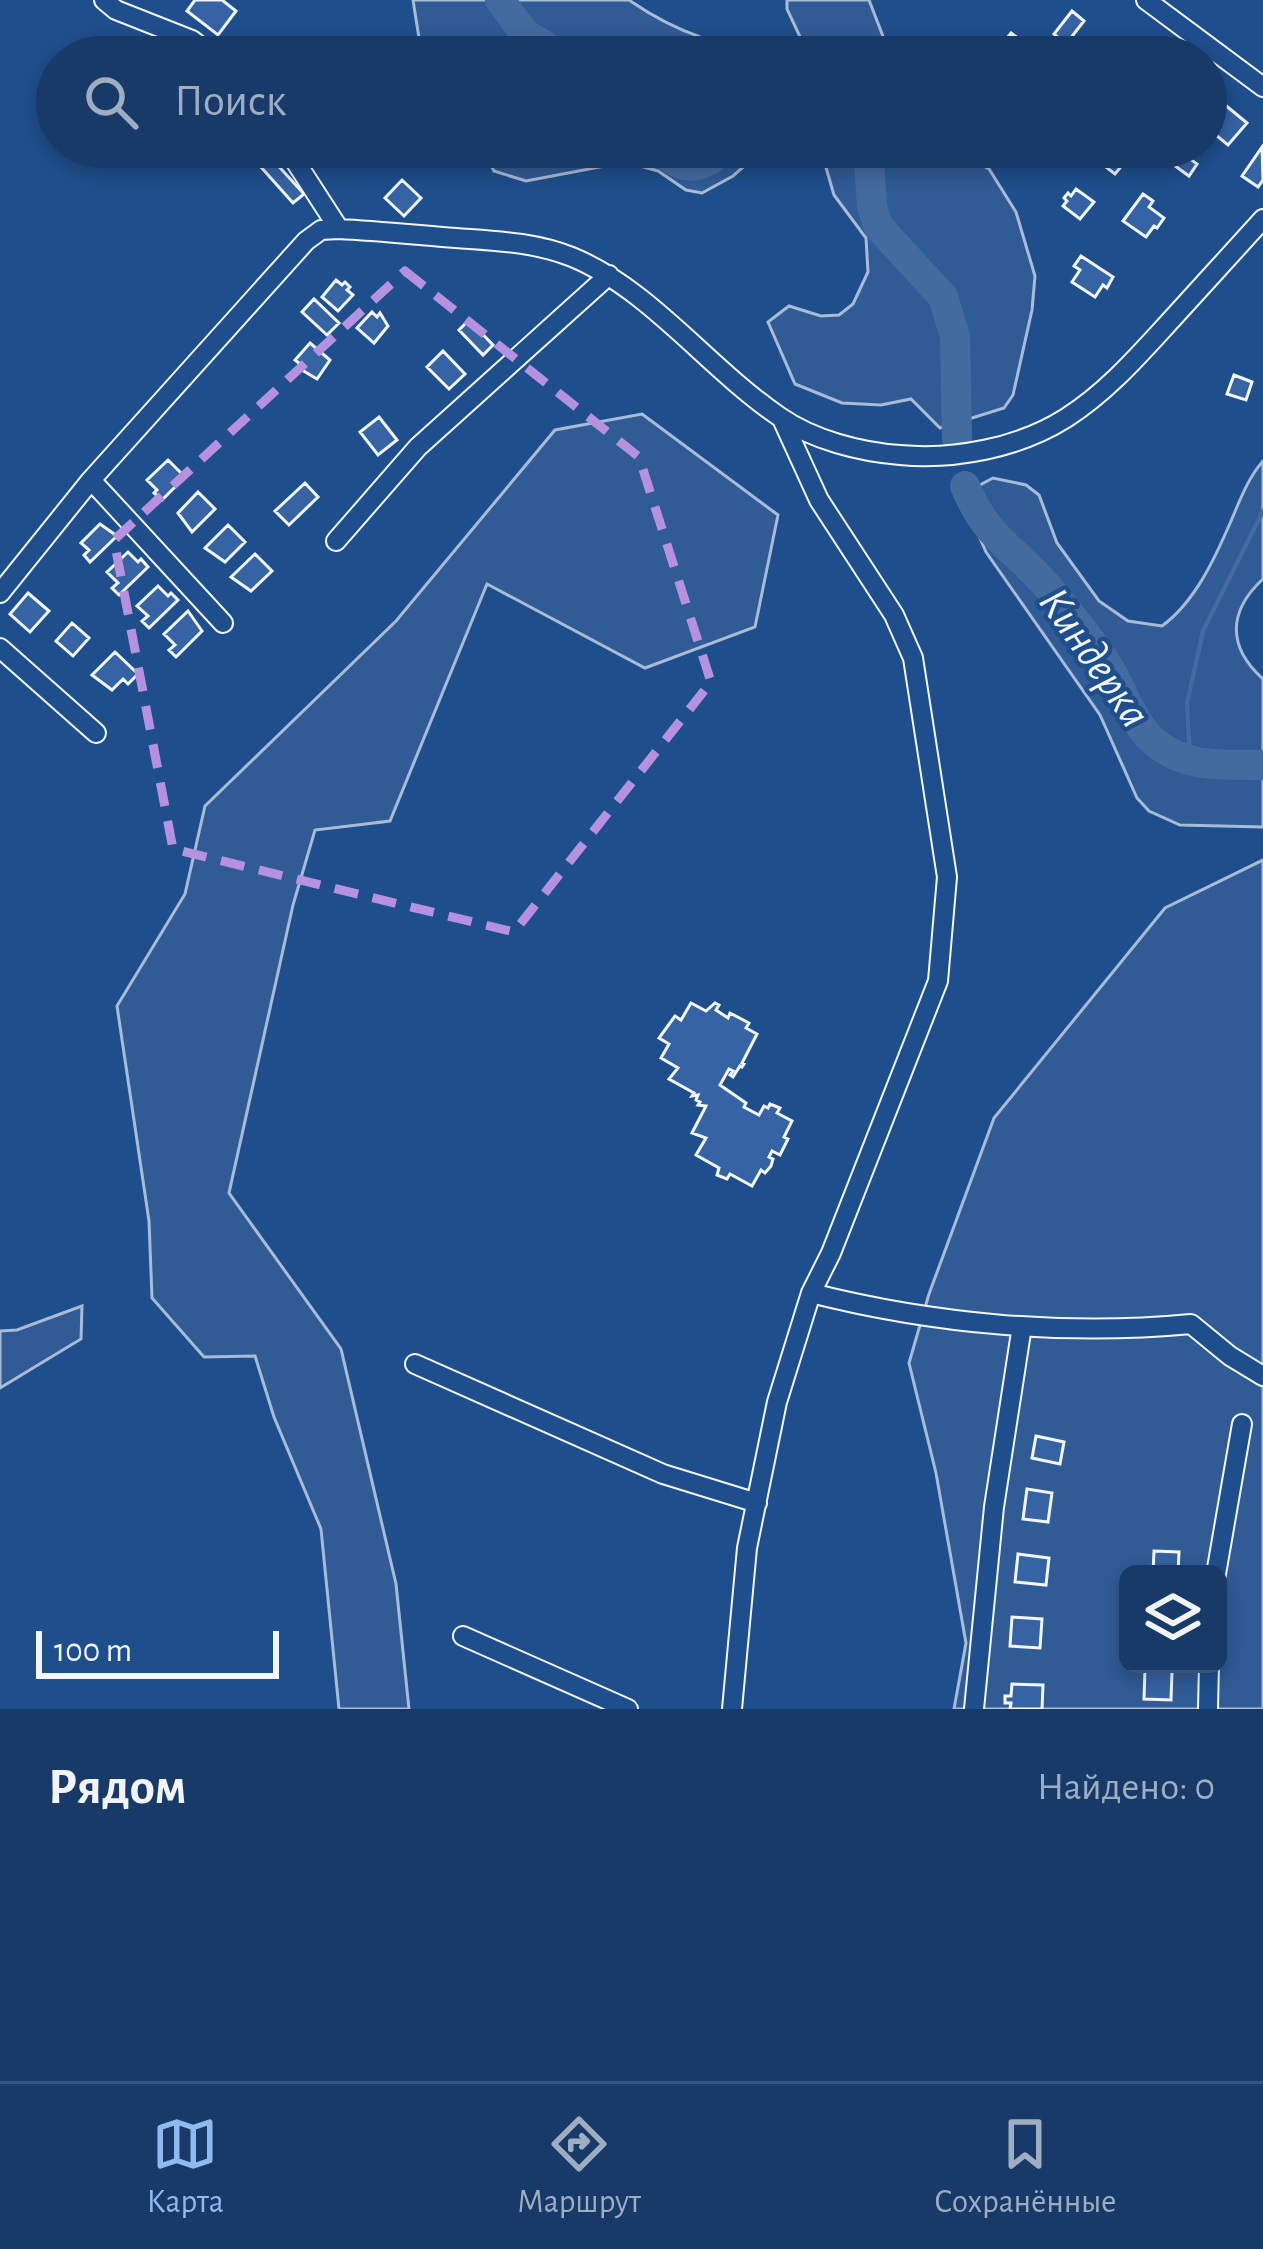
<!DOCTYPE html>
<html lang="ru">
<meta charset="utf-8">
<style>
:root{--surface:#173a69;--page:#244571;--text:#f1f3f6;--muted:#9eadc0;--line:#36547d;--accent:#90b9f0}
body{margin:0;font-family:"Alegreya Sans",sans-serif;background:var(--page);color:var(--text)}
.controls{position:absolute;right:36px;bottom:36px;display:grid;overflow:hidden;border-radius:18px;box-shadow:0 6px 18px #0003}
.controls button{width:108px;height:108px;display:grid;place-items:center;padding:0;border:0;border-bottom:3px solid var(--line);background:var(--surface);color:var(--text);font:60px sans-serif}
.scale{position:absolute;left:36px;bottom:30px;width:243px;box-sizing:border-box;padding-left:12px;border:6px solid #f2f6ff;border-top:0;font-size:33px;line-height:42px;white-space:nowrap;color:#f2f6ff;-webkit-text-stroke:9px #1f4e8c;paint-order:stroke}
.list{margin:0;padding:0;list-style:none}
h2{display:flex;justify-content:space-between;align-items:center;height:156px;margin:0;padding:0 48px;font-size:51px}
h2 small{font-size:39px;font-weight:400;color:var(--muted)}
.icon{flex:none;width:66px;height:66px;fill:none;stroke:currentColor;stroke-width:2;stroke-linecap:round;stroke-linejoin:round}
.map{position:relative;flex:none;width:1263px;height:1709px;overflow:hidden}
.search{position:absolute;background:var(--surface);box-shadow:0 6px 18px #0003;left:36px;right:36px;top:36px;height:132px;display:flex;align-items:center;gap:30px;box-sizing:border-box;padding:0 42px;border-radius:66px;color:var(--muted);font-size:45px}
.sheet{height:372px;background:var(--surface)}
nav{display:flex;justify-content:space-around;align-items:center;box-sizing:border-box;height:168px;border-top:3px solid var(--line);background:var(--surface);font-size:33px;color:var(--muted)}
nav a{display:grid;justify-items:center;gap:6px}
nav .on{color:var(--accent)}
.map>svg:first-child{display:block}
</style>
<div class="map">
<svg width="1263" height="1709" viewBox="0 0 1263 1709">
<rect width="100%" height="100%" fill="#1f4e8c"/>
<!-- green -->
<path fill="#305b95" stroke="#a8bbd7" stroke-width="3" fill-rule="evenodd" d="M413,0H629C679,35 724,47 783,57H422Z
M787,0H869L891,57H795L802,41L787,9Z
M481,147H766L733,176L702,193L686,190L658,171L626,162L526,181L494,171Z
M820,147H926L938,159L974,161L989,169L1016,212L1035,276L1032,310L1013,395L1004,408L940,428L911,399L881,405L842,403L795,384L768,322L789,306L821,316L839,315L853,304L868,272L866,238L834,195Z
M642,414L778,515L755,627L645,668L487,584L390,821L315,830L293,905L229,1193L341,1349L396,1584L409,1709H339L321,1529L274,1417L255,1356L204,1357L152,1298L149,1221L117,1006L185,894L205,806L396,621L555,430Z
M1263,461V579C1228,611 1227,647 1263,679V827L1180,825L1149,811L1137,798L1100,715L986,552L976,529L978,486L993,478L1026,485L1039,495L1057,543L1099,601L1128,621L1162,626C1195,602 1215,558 1231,521C1240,500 1248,478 1263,461Z
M1263,860V1709H954L966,1643L936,1473L909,1363L929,1294L994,1118L1165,908ZM1128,1574H1218V1664H1128Z
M82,1306L81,1339L0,1388V1331L17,1330Z"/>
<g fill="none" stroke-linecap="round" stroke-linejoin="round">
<!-- stream -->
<path stroke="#446ba0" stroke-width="4.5" d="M1190,762L1187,703L1203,631L1263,511"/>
<!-- river -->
<path stroke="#446ba0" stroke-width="30" d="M500,0L524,33L562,57
M656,147C683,173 699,171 727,147
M868,147L872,206L878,226L943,297L955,336L957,438
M965,486C987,539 1012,546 1046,585C1067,610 1090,638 1108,666C1124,691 1132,725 1157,744C1189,769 1224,764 1263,765"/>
</g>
<!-- building -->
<path fill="#3563a3" stroke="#f2f6ff" stroke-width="3" d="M195,0H222L236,11L218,35L187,11Z
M1072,11L1084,21L1066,44L1054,34Z
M1011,33L1026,44L1016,57H992Z
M1224,104L1247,123L1228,145L1206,127Z
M1109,147H1116L1129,157L1115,174L1098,161L1102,156L1099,153Z
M1166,147H1174L1197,164L1189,176L1160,155Z
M1262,147L1263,180L1258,187L1242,176Z
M262,148L304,194L293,203L252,157Z
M402,180L421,198L404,216L385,198Z
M1076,189L1094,202L1080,219L1063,206L1067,201L1064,198L1068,193L1071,196Z
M1143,194L1153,201L1149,207L1164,218L1157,228L1154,226L1146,237L1123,221Z
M1081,256L1113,277L1107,288L1103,285L1095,297L1072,282L1080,270L1074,266Z
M336,280L342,285L345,282L350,287L347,290L353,295L338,311L322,297Z
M314,299L339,323L327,335L302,312Z
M372,312L377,317L380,313L388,326L374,343L357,328Z
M469,320L493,345L483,355L459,330Z
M310,343L330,360L317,379L302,370L304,367L295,360Z
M443,351L465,374L449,389L427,367Z
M1234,375L1252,382L1246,400L1227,394Z
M379,417L397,440L378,455L360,432Z
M168,460L185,477L162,500L154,493L157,490L147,480Z
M305,483L318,497L289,525L275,511Z
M198,492L215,509L192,532L178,513Z
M100,524L117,536L90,562L84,555L89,550L81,543Z
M228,525L245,542L225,562L205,548Z
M128,552L138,562L141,559L148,567L119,595L112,588L118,583L107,572Z
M255,554L272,571L251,591L231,577Z
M158,586L168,596L171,593L178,600L149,628L142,621L148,616L137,606Z
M28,593L49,611L30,632L10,614Z
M188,611L202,631L176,657L169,650L175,645L164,634Z
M72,623L89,638L73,656L56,641Z
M115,652L138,674L128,684L123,679L112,690L92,675Z
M691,1003L706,1011L715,1003L719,1005L716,1010L728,1018L730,1013L749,1023L746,1028L757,1034L742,1063L744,1064L742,1067L740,1066L733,1077L730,1075L733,1071L729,1069L720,1085L746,1103L744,1107L759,1115L764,1106L768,1108L770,1104L780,1108L777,1113L792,1121L784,1137L788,1139L780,1155L772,1151L769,1157L773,1159L771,1166L765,1173L761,1170L752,1186L730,1174L727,1179L717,1175L719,1168L696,1155L706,1138L692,1133L706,1106L698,1105L700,1102L696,1100L698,1095L692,1096L694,1093L669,1079L678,1068L661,1058L669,1044L659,1038L675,1016L681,1020Z
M1036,1436L1064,1442L1060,1464L1032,1458Z
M1027,1489L1052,1493L1048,1522L1023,1519Z
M1154,1551L1179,1552L1178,1574H1153Z
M1018,1554L1049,1558L1046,1585L1015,1582Z
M1012,1617L1042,1619L1040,1648L1010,1646Z
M1145,1669L1172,1671L1171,1700L1144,1699Z
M1012,1684L1043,1685L1042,1709H1010L1011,1703H1005V1696H1011Z"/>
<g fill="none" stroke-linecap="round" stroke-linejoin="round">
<!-- minor casing -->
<g stroke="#f2f6ff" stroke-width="22">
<path id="minor" d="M104,0L116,10L192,40L214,57
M1146,0L1263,87
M286,147L339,229
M91,480L223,623
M336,541L418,447L609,275
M0,593L91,480L306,241L321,230L339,229C378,231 417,235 456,238C496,241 534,242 572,257C650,289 709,369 780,417C813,440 860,452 900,455C954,460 1019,448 1066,418C1107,392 1139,355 1172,319C1202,286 1233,252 1263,219
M0,648L96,733
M811,1293C934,1324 1065,1336 1191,1324L1230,1356L1263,1376
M415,1364L663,1474L757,1503
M1216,1574L1242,1424
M463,1636L628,1709
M732,1709L747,1548L777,1402L811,1293L831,1253L938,981L947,877L913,658L894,615L819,500L782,419
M974,1709L994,1507L1022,1326
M1208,1709L1209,1664"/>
</g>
<!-- minor -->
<use href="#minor" stroke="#1f4e8c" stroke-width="18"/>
</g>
<!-- marked area -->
<path fill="none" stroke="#b691df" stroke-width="9" stroke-dasharray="24 15" stroke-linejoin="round" d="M405,271L639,457L711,682L514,932L173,849L114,540Z"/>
<g text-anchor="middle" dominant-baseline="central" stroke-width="9" stroke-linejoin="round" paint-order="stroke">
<!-- water labels -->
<g font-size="45" font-style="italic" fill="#f2f6ff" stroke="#1f4e8c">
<text transform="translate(1094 658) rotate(55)">Киндерка</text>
</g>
</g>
</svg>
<div class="controls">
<button><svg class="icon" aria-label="layers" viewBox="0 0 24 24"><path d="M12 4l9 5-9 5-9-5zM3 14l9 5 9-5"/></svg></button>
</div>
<div class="scale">100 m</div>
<div class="search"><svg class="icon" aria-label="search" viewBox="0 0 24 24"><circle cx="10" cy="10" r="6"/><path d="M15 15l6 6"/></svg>Поиск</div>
</div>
<section class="sheet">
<h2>Рядом<small>Найдено: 0</small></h2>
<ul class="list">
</ul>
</section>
<nav>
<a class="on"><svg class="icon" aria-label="map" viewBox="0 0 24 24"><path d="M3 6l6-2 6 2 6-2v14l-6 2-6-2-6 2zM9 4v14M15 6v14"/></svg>Карта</a>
<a><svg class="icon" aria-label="directions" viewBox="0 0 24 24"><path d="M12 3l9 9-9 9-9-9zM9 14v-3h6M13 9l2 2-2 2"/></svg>Маршрут</a>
<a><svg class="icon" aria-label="saved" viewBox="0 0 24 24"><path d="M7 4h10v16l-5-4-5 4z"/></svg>Сохранённые</a>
</nav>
